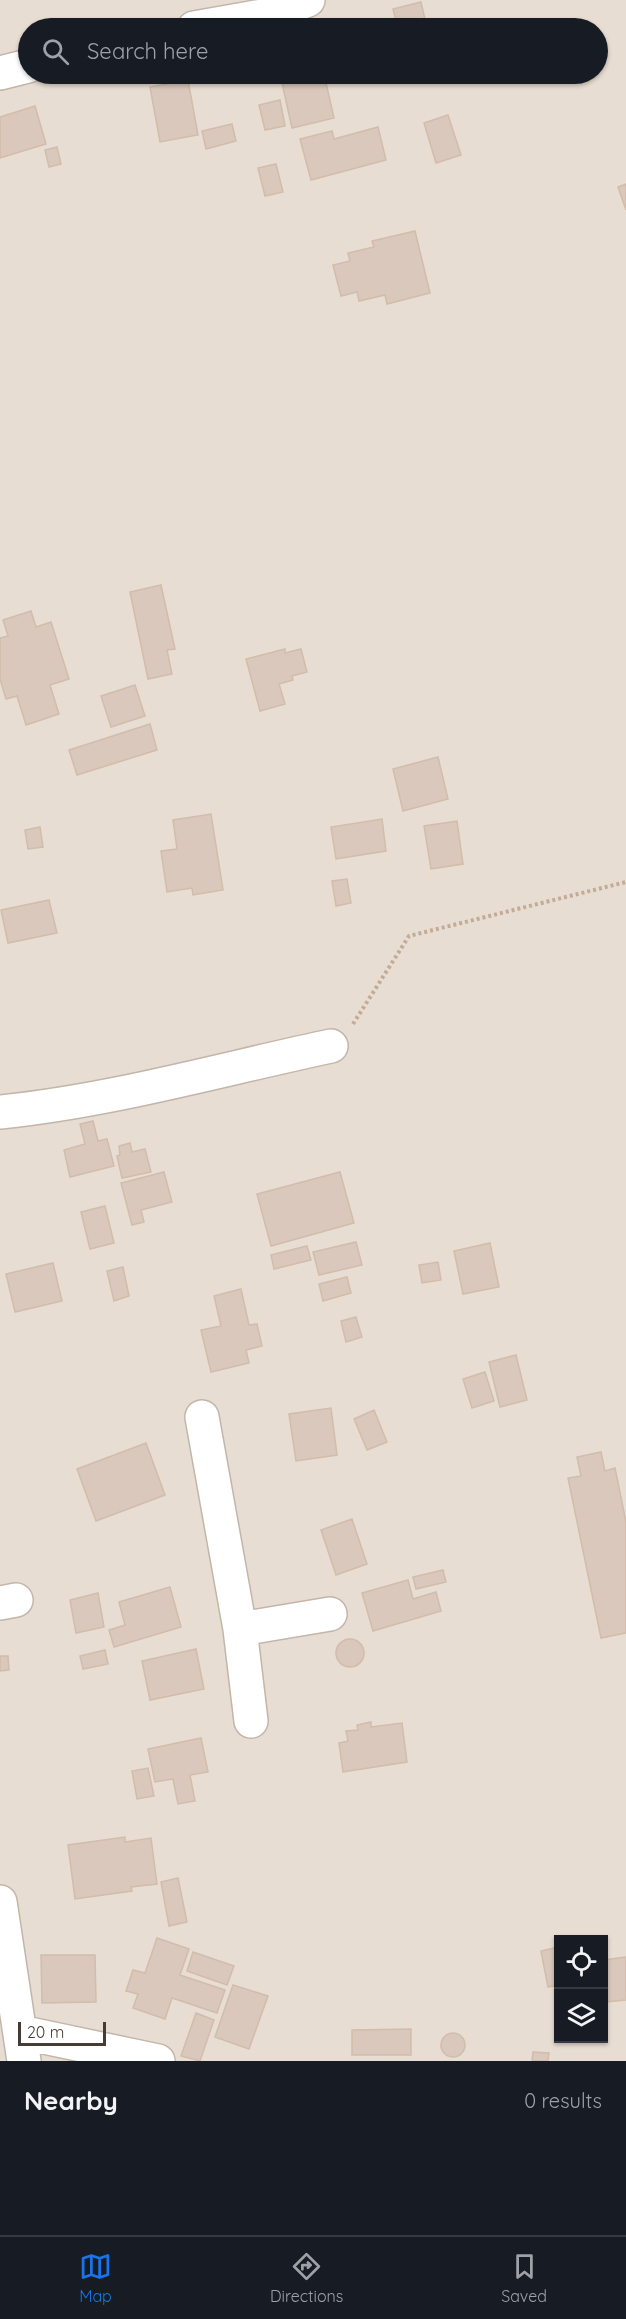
<!DOCTYPE html>
<style>
:root{--surface:#171b24;--page:#20242c;--text:#f1f3f6;--muted:#9ea1a6;--line:#363941;--accent:#1a73e8}
body{margin:0;font-family:Quicksand,sans-serif;background:var(--page);color:var(--text)}
.controls{position:absolute;right:18px;bottom:18px;display:grid;overflow:hidden;border-radius:0px;box-shadow:0 2px 4px #0004}
.controls button{width:54px;height:54px;display:grid;place-items:center;padding:0;border:0;border-bottom:2px solid var(--line);background:var(--surface);color:var(--text);font:30px sans-serif}
.scale{position:absolute;left:18px;bottom:15px;width:88px;box-sizing:border-box;padding-left:6px;border:3px solid #463c33;border-top:0;font-size:16px;line-height:21px;white-space:nowrap;color:#463c33;-webkit-text-stroke:4px #fff;paint-order:stroke}
.list{margin:0;padding:0;list-style:none}
h2{display:flex;justify-content:space-between;align-items:center;height:78px;margin:0;padding:0 24px;font-size:26px}
h2 small{font-size:20px;font-weight:400;color:var(--muted)}
.icon{flex:none;width:33px;height:33px;fill:none;stroke:currentColor;stroke-width:2;stroke-linecap:round;stroke-linejoin:round}
.map{position:relative;flex:none;width:626px;height:2061px;overflow:hidden}
.search{position:absolute;background:var(--surface);box-shadow:0 2px 4px #0004;left:18px;right:18px;top:18px;height:66px;display:flex;align-items:center;gap:15px;box-sizing:border-box;padding:0 21px;border-radius:33px;color:var(--muted);font-size:22px}
.sheet{height:174px;background:var(--surface)}
nav{display:flex;justify-content:space-around;align-items:center;box-sizing:border-box;height:84px;border-top:2px solid var(--line);background:var(--surface);font-size:16px;color:var(--muted)}
nav a{display:grid;justify-items:center;gap:3px}
nav .on{color:var(--accent)}
.map>svg:first-child{display:block}
</style>
<div class="map">
<svg width="626" height="2061" viewBox="0 0 626 2061">
<rect width="100%" height="100%" fill="#f4ece4"/>
<!-- residential -->
<path fill="#e8ddd2" fill-rule="evenodd" d="M0,0H626V2061H0ZM28,28H598V74H28ZM558,1940H604V2038H558Z"/>
<!-- building -->
<path fill="#d9c8bb" stroke="#d2bcab" stroke-width="1.5" d="M421,2L427,28H398L393,9Z
M311,14L314,28H270Z
M280,74H324L334,118L292,128Z
M188,80L198,135L160,142L150,87Z
M280,100L285,126L265,130L259,105Z
M35,106L46,144L0,158V117Z
M448,115L461,155L436,163L424,123Z
M232,124L236,141L206,149L202,131Z
M378,127L386,160L311,180L300,139L332,131L334,139Z
M57,147L61,164L49,167L45,150Z
M276,164L283,192L265,196L258,168Z
M626,184V210L618,187Z
M415,231L430,293L387,304L385,295L359,301L357,292L341,296L333,265L350,261L348,253L374,247L372,241Z
M161,585L175,649L167,650L172,674L148,679L130,592Z
M31,611L36,627L51,622L69,679L50,685L59,714L26,725L17,696L6,699L0,679V638L8,636L3,620Z
M285,649V653L301,649L307,672L292,676L293,680L279,684L285,704L260,711L246,659Z
M135,685L145,716L111,727L101,696Z
M150,724L157,750L77,775L69,750Z
M438,757L448,799L403,811L393,769Z
M211,814L223,890L193,895L192,888L167,892L161,851L177,849L173,820Z
M382,819L386,851L336,859L331,827Z
M457,821L463,864L431,869L424,826Z
M40,827L43,847L28,849L25,830Z
M347,879L351,903L336,906L332,881Z
M49,900L57,933L8,943L1,910Z
M93,1121L98,1141L107,1139L114,1166L70,1177L64,1150L85,1144L80,1124Z
M130,1143L132,1152L145,1149L151,1172L122,1178L117,1156L120,1155L119,1146Z
M164,1172L172,1202L141,1210L144,1222L132,1225L121,1183Z
M340,1172L354,1223L271,1246L257,1194Z
M105,1206L114,1243L90,1249L81,1212Z
M356,1242L362,1265L319,1275L313,1252Z
M490,1243L499,1287L463,1294L454,1251Z
M307,1246L311,1260L274,1269L271,1255Z
M438,1262L441,1280L422,1283L419,1265Z
M53,1263L62,1301L15,1312L6,1274Z
M123,1267L129,1296L114,1301L107,1271Z
M347,1277L351,1293L323,1301L319,1284Z
M241,1289L249,1325L257,1324L262,1346L246,1350L249,1363L211,1372L201,1330L221,1326L214,1296Z
M356,1317L362,1337L346,1342L341,1321Z
M516,1355L527,1400L500,1407L489,1362Z
M485,1372L494,1401L472,1408L463,1379Z
M331,1408L337,1455L296,1461L289,1414Z
M374,1410L387,1442L367,1450L354,1419Z
M146,1443L165,1495L96,1521L77,1469Z
M601,1452L605,1471L615,1468L626,1522V1633L601,1638L568,1478L581,1476L577,1457Z
M352,1519L367,1564L336,1575L321,1530Z
M443,1570L446,1582L416,1589L413,1577Z
M408,1580L413,1599L436,1592L441,1611L373,1631L362,1593Z
M170,1587L181,1627L114,1647L109,1630L125,1625L119,1602Z
M98,1593L104,1627L76,1633L70,1600Z
M336 1653a14 14 0 1 1 28 0a14 14 0 1 1-28 0Z
M196,1649L204,1689L150,1700L142,1661Z
M105,1650L108,1664L83,1669L80,1656Z
M0,1656H8L9,1670L0,1671Z
M371,1722V1727L402,1723L407,1762L343,1772L339,1743L348,1741L346,1731L358,1730L357,1725Z
M201,1738L208,1772L190,1775L195,1801L178,1804L173,1779L155,1782L148,1749Z
M148,1768L154,1796L137,1799L132,1771Z
M125,1837V1842L151,1838L157,1884L131,1887L132,1891L75,1899L68,1845Z
M178,1878L187,1922L169,1926L161,1882Z
M157,1938L189,1949L180,1975L225,1990L217,2013L172,1998L165,2019L133,2008L138,1994L126,1991L133,1970L145,1973Z
M558,1947V1985L548,1987L541,1951Z
M193,1952L234,1966L227,1985L187,1971Z
M41,1955H95L96,2002L42,2003Z
M626,1957V2000L606,2002L604,1960Z
M233,1985L268,1996L249,2049L215,2037Z
M196,2013L214,2020L200,2061L181,2056Z
M411,2029V2055H352V2030Z
M441 2045a12 12 0 1 1 24 0a12 12 0 1 1-24 0Z
M533,2052L549,2053L548,2061H532Z"/>
<g fill="none" stroke-linecap="round" stroke-linejoin="round">
<!-- minor casing -->
<g stroke="#c3b5a9" stroke-width="36">
<path id="minor" d="M194,28L268,15L308,0
M0,73L28,66
M0,1112C111,1101 222,1069 331,1046
M202,1417L240,1629L251,1721
M0,1603L16,1600
M240,1629L330,1614
M0,1902L24,2061
M20,2032L158,2061"/>
</g>
<!-- path -->
<path stroke="#c3ab96" stroke-width="4" stroke-dasharray="3 3" stroke-linecap="butt" d="M353,1024L409,936L626,882"/>
<!-- minor -->
<use href="#minor" stroke="#fff" stroke-width="33"/>
</g>
</svg>
<div class="controls">
<button><svg class="icon" aria-label="locate" viewBox="0 0 24 24"><circle cx="12" cy="12" r="6"/><path d="M12 2v4M12 18v4M2 12h4M18 12h4"/></svg></button>
<button><svg class="icon" aria-label="layers" viewBox="0 0 24 24"><path d="M12 4l9 5-9 5-9-5zM3 14l9 5 9-5"/></svg></button>
</div>
<div class="scale">20 m</div>
<div class="search"><svg class="icon" aria-label="search" viewBox="0 0 24 24"><circle cx="10" cy="10" r="6"/><path d="M15 15l6 6"/></svg>Search here</div>
</div>
<section class="sheet">
<h2>Nearby<small>0 results</small></h2>
<ul class="list">
</ul>
</section>
<nav>
<a class="on"><svg class="icon" aria-label="map" viewBox="0 0 24 24"><path d="M3 6l6-2 6 2 6-2v14l-6 2-6-2-6 2zM9 4v14M15 6v14"/></svg>Map</a>
<a><svg class="icon" aria-label="directions" viewBox="0 0 24 24"><path d="M12 3l9 9-9 9-9-9zM9 14v-3h6M13 9l2 2-2 2"/></svg>Directions</a>
<a><svg class="icon" aria-label="saved" viewBox="0 0 24 24"><path d="M7 4h10v16l-5-4-5 4z"/></svg>Saved</a>
</nav>
